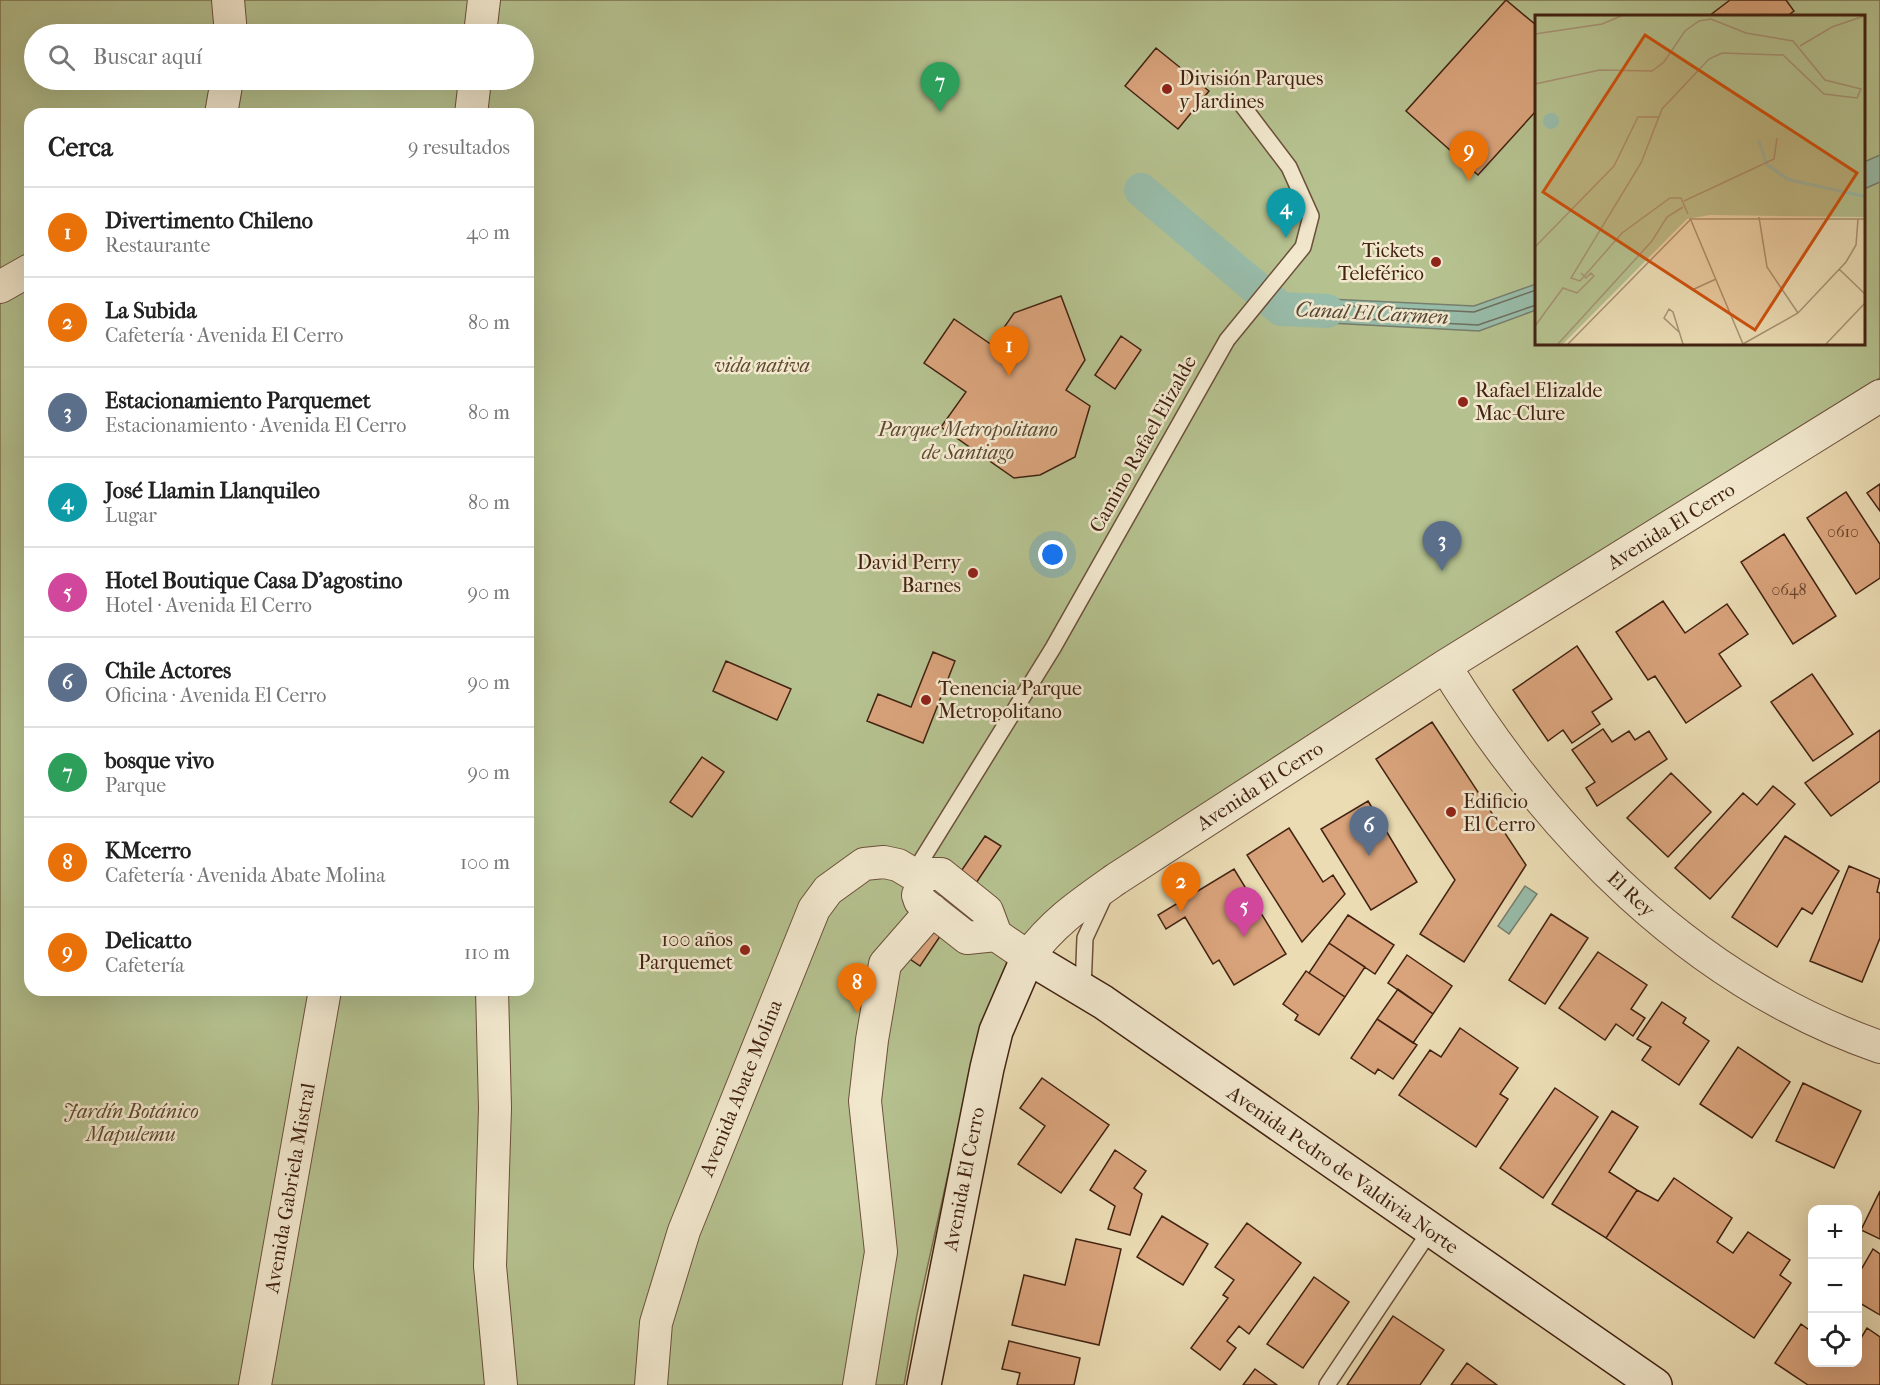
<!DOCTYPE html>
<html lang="es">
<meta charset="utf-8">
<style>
:root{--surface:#fff;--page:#f2f2f2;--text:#222;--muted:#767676;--line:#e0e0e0;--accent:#8f2418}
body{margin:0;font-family:"IM FELL French Canon",serif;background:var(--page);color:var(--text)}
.controls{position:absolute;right:18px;bottom:18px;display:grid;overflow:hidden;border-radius:12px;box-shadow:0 6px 24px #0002}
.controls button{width:54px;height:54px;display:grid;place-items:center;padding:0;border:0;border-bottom:2px solid var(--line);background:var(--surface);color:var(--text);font:30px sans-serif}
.you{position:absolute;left:1053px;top:555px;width:21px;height:21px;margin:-15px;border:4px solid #fff;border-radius:50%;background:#1a73e8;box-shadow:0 0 0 9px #1a73e833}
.badge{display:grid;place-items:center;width:39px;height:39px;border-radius:50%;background:var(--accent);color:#fff;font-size:20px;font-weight:700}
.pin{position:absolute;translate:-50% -50px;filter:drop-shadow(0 2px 3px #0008)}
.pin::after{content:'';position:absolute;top:32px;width:21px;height:18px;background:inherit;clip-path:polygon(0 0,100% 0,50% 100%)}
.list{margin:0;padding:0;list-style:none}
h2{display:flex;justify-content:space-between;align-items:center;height:78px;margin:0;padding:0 24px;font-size:26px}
h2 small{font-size:20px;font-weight:400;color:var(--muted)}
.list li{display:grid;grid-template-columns:39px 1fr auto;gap:18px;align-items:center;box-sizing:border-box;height:90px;padding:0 24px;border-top:2px solid var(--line)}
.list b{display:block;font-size:22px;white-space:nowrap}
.list p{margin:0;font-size:20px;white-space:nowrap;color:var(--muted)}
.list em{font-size:20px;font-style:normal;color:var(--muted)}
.icon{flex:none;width:33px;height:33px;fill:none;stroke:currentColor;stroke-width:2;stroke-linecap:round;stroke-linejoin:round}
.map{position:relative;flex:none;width:1880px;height:1385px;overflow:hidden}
.search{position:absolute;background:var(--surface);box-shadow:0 6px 24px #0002;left:24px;top:24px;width:510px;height:66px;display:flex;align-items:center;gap:15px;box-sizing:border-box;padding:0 21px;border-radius:33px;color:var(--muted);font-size:22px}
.panel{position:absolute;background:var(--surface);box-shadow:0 6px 24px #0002;left:24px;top:108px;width:510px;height:888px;border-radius:18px}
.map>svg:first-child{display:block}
</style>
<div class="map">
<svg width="1880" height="1385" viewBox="0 0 1880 1385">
<rect width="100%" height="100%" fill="#ebdcb4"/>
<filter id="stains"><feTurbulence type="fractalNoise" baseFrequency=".00333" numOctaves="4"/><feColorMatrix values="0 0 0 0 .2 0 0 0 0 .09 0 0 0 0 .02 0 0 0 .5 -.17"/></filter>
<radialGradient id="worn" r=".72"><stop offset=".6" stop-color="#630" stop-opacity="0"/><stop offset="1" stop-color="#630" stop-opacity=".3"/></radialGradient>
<!-- green -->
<path fill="#b5c18f" stroke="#7c7250" stroke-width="1.5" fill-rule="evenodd" d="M0,0H1880V378L1135,855L994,995L982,1021L917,1314L904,1385H0ZM1536,16H1864V344H1536ZM34,34H524V80H34ZM30,114H528V990H30Z"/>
<!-- water -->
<path fill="#98bcaa" stroke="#767e6d" stroke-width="1.5" d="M1880,155V182L1864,189V162Z
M1536,284V310L1479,331L1274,320L1288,297L1474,306Z
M1525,886L1537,894L1509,934L1498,926Z"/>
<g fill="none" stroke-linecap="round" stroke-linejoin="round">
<!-- shore -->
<path stroke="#6d6f5e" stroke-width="1.5" d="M1536,290L1474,312L1293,303L1287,312L1289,315L1478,325L1536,305"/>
<!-- canal -->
<path stroke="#98bcaa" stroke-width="34" d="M1141,190L1281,309L1327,311"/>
</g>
<!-- building -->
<path fill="#d9a37b" stroke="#422211" stroke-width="1.5" d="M1506,0L1536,25V111L1478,175L1406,111Z
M1730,0H1786L1794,11L1787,16H1709Z
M1156,48L1209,91L1178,129L1125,86Z
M1061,296L1085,360L1066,390L1090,406L1075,457L1040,475L1014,478L941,427L966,392L924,363L954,319L992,345L1014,313Z
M1121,336L1141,350L1115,389L1095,375Z
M1880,484V511L1867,493Z
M1846,492L1880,544V578L1856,594L1807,518Z
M1784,534L1836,616L1793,644L1741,562Z
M1663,601L1685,633L1727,604L1748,634L1719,654L1741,686L1686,723L1655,676L1648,680L1616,632Z
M1577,646L1612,699L1592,712L1600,724L1572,743L1563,730L1548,741L1513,690Z
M933,652L955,661L923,743L867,721L878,694L911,707Z
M726,661L791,689L777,720L713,691Z
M1812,674L1853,734L1813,761L1771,702Z
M1432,722L1526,865L1464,962L1420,934L1455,880L1376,759Z
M1603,729L1612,742L1629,731L1635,740L1649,731L1667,759L1597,806L1586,788L1595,782L1572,750Z
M1880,730V781L1831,816L1805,783Z
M702,757L724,772L692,817L670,802Z
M1671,773L1711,812L1668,857L1627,818Z
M1773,786L1795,804L1710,899L1675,868L1743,793L1757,805Z
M1368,801L1417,882L1371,910L1321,829Z
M1289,828L1323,882L1333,875L1345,894L1302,942L1247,855Z
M985,836L1001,846L920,966L904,955Z
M1785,836L1839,871L1812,914L1802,908L1777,947L1732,917Z
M1849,866L1880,879L1877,892L1880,893V938L1862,982L1810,961Z
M1234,869L1286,954L1234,985L1219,960L1213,964L1185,917L1166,929L1158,915Z
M1551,914L1588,938L1545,1004L1509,980Z
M1348,915L1394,945L1375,974L1329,943Z
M1329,943L1365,967L1345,997L1309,973Z
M1598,952L1647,985L1631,1009L1645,1018L1633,1036L1616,1024L1605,1040L1559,1008Z
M1407,955L1452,986L1433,1014L1388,983Z
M1306,971L1345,997L1319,1035L1295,1020L1298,1015L1283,1004Z
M1398,989L1433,1014L1413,1043L1377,1019Z
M1662,1002L1686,1018L1683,1023L1709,1041L1679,1085L1642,1060L1651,1047L1637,1039Z
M1377,1019L1417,1045L1393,1079L1378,1069L1375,1074L1351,1058Z
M1460,1028L1518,1068L1500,1094L1508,1099L1476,1147L1399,1095L1430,1050L1441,1057Z
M1738,1047L1790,1082L1752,1138L1700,1104Z
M1042,1078L1109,1125L1061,1193L1018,1164L1045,1126L1020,1108Z
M1803,1083L1861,1111L1834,1168L1776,1141Z
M1555,1088L1598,1117L1543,1198L1500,1168Z
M1612,1111L1638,1127L1609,1172L1637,1190L1606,1238L1552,1204Z
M1115,1150L1146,1171L1134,1188L1142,1194L1130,1235L1108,1229L1115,1206L1090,1190Z
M1674,1178L1732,1218L1717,1242L1733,1253L1748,1232L1790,1260L1780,1275L1791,1283L1754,1338L1606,1238L1637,1190L1658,1201Z
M1880,1191V1239L1861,1230Z
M1162,1216L1208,1244L1183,1285L1137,1257Z
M1247,1223L1301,1263L1249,1334L1239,1326L1227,1341L1236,1348L1220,1370L1191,1348L1228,1298L1223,1295L1234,1280L1215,1267Z
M1076,1239L1121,1249L1099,1345L1012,1325L1024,1275L1065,1285Z
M1873,1249L1880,1254V1315L1858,1302V1275Z
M1314,1277L1349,1302L1303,1368L1267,1344Z
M1393,1316L1444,1350L1420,1385H1347Z
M1801,1324L1812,1332V1362H1858V1343L1867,1328L1880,1337V1385H1808L1775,1363Z
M1009,1341L1080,1358L1074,1385H1017L1020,1373L1002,1369Z
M1467,1363L1497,1385H1451Z
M1255,1369L1277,1385H1243Z"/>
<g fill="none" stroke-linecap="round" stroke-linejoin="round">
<!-- lane casing -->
<g stroke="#6c503a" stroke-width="18">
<path id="lane" d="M913,874L1053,648L1227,340L1303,247L1311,216L1289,167L1242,105
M1083,989L1085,938L1104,897
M1327,1385L1430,1231"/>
</g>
<!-- street casing -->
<g stroke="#6c503a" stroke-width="34">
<path id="street" d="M228,0L231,34
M480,34L484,0
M221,114L227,80
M471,114L475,80
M0,287L30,270
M1445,666C1548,833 1691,981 1880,1047
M918,895L920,901L967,938L996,935
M492,990L495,1108L490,1266L501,1385
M255,1385L325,990
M651,1385L656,1323L684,1231L814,909L828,890L864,864L884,862L898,865L913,874H941L987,911L996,935L1028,957C1052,923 1082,903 1116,879L1445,666L1880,396
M859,1385L881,1252L865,1101L872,1040L885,964L932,910"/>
</g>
<!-- secondary casing -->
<g stroke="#422211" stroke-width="36">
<path id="secondary" d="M924,1385L987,1068L996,1031L1028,957L1103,1002L1655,1385"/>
</g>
<!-- lane -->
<use href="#lane" stroke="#f2e8ce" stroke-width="15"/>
<!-- street -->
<use href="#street" stroke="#f2e8ce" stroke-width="32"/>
<!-- secondary -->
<use href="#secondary" stroke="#f2e8ce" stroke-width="33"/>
</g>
<!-- markers -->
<g fill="#8f2418" stroke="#f2e8ce" stroke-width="2">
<circle cx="1167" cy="89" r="6"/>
<circle cx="1436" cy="262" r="6"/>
<circle cx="1463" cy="402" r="6"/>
<circle cx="973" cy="573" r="6"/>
<circle cx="926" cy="700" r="6"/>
<circle cx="1451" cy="812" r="6"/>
<circle cx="745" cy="950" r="6"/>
</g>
<g text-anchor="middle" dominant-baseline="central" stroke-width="5" stroke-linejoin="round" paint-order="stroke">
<!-- number labels -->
<g font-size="16" fill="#68422c">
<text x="1843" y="531">0610</text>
<text x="1789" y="589">0648</text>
</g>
<!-- poi labels -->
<g font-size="20" fill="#422211" stroke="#f2e8ce" text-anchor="start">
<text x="1179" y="78">División Parques<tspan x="1179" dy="23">y Jardines</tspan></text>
<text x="1424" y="250" text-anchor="end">Tickets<tspan x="1424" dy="23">Teleférico</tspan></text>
<text x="1475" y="390">Rafael Elizalde<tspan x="1475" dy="23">Mac-Clure</tspan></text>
<text x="961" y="562" text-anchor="end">David Perry<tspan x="961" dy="23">Barnes</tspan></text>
<text x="938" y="688">Tenencia Parque<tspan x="938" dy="23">Metropolitano</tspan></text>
<text x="1463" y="801">Edificio<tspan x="1463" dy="23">El Cerro</tspan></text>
<text x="733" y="939" text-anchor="end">100 años<tspan x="733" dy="23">Parquemet</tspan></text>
</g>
<!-- park labels -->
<g font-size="20" font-style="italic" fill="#5f4a30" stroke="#f2e8ce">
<text x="762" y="365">vida nativa</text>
<text x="968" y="429">Parque Metropolitano<tspan x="968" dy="23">de Santiago</tspan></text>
<text x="131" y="1111">Jardín Botánico<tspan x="131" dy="23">Mapulemu</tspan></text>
</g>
<!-- street labels -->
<g font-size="20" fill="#422211" stroke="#f2e8ce">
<text transform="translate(1143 444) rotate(-61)">Camino Rafael Elizalde</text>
<text transform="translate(1671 526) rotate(-32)">Avenida El Cerro</text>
<text transform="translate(1260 786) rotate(-33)">Avenida El Cerro</text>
<text transform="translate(1631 894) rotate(43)">El Rey</text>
<text transform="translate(741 1088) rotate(-68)">Avenida Abate Molina</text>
<text transform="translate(1343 1170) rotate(35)">Avenida Pedro de Valdivia Norte</text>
<text transform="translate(964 1179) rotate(-79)">Avenida El Cerro</text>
<text transform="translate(290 1188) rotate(-80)">Avenida Gabriela Mistral</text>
</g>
<!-- water labels -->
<g font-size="21" font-style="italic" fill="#584837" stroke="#f2e8ce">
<text transform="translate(1372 313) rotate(3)">Canal El Carmen</text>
</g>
</g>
<!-- overview -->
<g transform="translate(1535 15)">
<rect width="330" height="330" fill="#ebdcb4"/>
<path d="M0,1H330V202L175,200L152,204L28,329H0Z" fill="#b5c18f"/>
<path d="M8 106a8 8 0 1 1 16 0a8 8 0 1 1-16 0ZM233,148L254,163L330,180V183L252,166L230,150Z" fill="#98bcaa"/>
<path fill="none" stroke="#98bcaa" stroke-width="3" d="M224,126L232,150"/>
<path fill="none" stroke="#a79273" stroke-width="1.5" d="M0,19L67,9L86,1M265,31L297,12L329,1M0,69L65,55L117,56L129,47L150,16L164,6L176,4L211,18L258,26L290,65L326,74L322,83L289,79L248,40L187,38L174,44L127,94L106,148L36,263L45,266L87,218L135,183H146L153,199M149,186L239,144L242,123M224,202L232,252L263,298M155,203L208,329M0,232L79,151L103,102H123M304,254L330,279M157,275L181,264M0,311L28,273L42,278L59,261L56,258L51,263L46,258M144,317L129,303L134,294L138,297L148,329M23,329L117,226L132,202L148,192M33,329L156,204H330M208,329L263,298L311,247L321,230L323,204M291,329L330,288"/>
<path fill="#cf510d" fill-opacity="0.15" stroke="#cf510d" stroke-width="3" d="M110,20L322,158L220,315L8,177Z"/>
<rect width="330" height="330" fill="none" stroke="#422211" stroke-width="3"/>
</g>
<rect width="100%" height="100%" filter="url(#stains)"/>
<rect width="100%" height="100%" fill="url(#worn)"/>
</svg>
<div class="controls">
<button>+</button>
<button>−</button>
<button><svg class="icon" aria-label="locate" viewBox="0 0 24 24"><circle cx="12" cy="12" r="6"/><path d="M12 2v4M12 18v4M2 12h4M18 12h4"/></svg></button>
</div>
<div class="you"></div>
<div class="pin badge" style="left:1009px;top:376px;background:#e8710a">1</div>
<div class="pin badge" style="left:1181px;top:912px;background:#e8710a">2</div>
<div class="pin badge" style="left:1442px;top:571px;background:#5c6f8a">3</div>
<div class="pin badge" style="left:1286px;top:238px;background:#0f9aa8">4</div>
<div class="pin badge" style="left:1244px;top:937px;background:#d1479c">5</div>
<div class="pin badge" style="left:1369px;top:856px;background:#5c6f8a">6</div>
<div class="pin badge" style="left:940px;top:112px;background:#2e9e5b">7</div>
<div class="pin badge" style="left:857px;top:1013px;background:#e8710a">8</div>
<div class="pin badge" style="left:1469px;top:181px;background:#e8710a">9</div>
<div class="search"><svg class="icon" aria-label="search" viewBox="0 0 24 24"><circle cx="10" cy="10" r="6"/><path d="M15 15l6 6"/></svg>Buscar aquí</div>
<section class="panel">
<h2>Cerca<small>9 resultados</small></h2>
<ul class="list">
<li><span class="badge" style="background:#e8710a">1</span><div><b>Divertimento Chileno</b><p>Restaurante</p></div><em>40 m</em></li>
<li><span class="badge" style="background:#e8710a">2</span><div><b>La Subida</b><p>Cafetería · Avenida El Cerro</p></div><em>80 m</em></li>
<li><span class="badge" style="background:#5c6f8a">3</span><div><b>Estacionamiento Parquemet</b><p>Estacionamiento · Avenida El Cerro</p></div><em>80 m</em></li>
<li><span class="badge" style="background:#0f9aa8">4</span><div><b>José Llamin Llanquileo</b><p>Lugar</p></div><em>80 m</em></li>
<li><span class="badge" style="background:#d1479c">5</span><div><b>Hotel Boutique Casa D’agostino</b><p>Hotel · Avenida El Cerro</p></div><em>90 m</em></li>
<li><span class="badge" style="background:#5c6f8a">6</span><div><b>Chile Actores</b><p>Oficina · Avenida El Cerro</p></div><em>90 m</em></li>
<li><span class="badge" style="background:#2e9e5b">7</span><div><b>bosque vivo</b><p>Parque</p></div><em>90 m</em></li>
<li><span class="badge" style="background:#e8710a">8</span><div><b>KMcerro</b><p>Cafetería · Avenida Abate Molina</p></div><em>100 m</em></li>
<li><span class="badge" style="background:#e8710a">9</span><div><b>Delicatto</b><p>Cafetería</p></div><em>110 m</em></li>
</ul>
</section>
</div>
